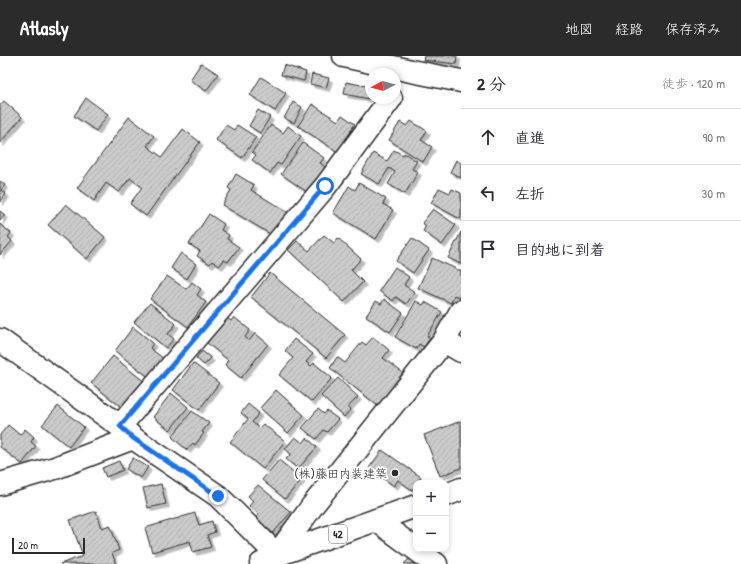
<!DOCTYPE html>
<html lang="ja">
<meta charset="utf-8">
<style>
:root{--surface:#fff;--page:#f2f2f3;--text:#2b2b33;--muted:#7c7c81;--line:#e1e1e2;--accent:#2b2b2b}
body{margin:0;font-family:"Patrick Hand","Klee One",sans-serif;background:var(--page);color:var(--text)}
.controls{position:absolute;right:12px;bottom:12px;display:grid;overflow:hidden;border-radius:8px;box-shadow:0 2px 6px #0003}
.controls button{width:36px;height:36px;display:grid;place-items:center;padding:0;border:0;border-bottom:1px solid var(--line);background:var(--surface);color:var(--text);font:20px sans-serif}
.compass{position:absolute;left:365px;top:12px;width:36px;height:36px;border-radius:50%;background:var(--surface);box-shadow:0 2px 6px #0003;rotate:263deg}
.scale{position:absolute;left:12px;bottom:10px;width:73px;box-sizing:border-box;padding-left:4px;border:2px solid #2b2b2b;border-top:0;font-size:11px;line-height:14px;white-space:nowrap;color:#2b2b2b;-webkit-text-stroke:3px #fff;paint-order:stroke}
.stop{position:absolute;width:12px;height:12px;margin:-9px;border:3px solid #1a73e8;border-radius:50%;background:#fff}
.stop.end{background:#1a73e8;border-color:#fff;box-shadow:0 1px 4px #0008}
.list{margin:0;padding:0;list-style:none}
h2{display:flex;justify-content:space-between;align-items:center;height:52px;margin:0;padding:0 16px;font-size:17px}
h2 small{font-size:13px;font-weight:400;color:var(--muted)}
.list li{display:grid;grid-template-columns:26px 1fr auto;gap:12px;align-items:center;box-sizing:border-box;height:56px;padding:0 16px;border-top:1px solid var(--line)}
.list b{display:block;font-size:15px;white-space:nowrap}
.list em{font-size:13px;font-style:normal;color:var(--muted)}
.icon{flex:none;width:22px;height:22px;fill:none;stroke:currentColor;stroke-width:2;stroke-linecap:round;stroke-linejoin:round}
.map{position:relative;flex:none;width:461px;height:508px;overflow:hidden}
header{display:flex;align-items:center;gap:24px;box-sizing:border-box;height:56px;padding:0 20px;background:var(--accent);color:#fff}
header strong{font-size:19px}
nav{display:flex;gap:22px;margin-inline-start:auto;font-size:14px}
main{display:flex}
aside{flex:1;background:var(--surface)}
.map>svg:first-child{display:block}
</style>
<header>
<strong>Atlasly</strong>
<nav><a>地図</a><a>経路</a><a>保存済み</a></nav>
</header>
<main>
<div class="map">
<svg width="461" height="508" viewBox="0 0 461 508">
<defs>
<pattern id="building-hatch" width="6" height="6" patternUnits="userSpaceOnUse"><rect width="6" height="6" fill="#cbcbcb"/><path d="M-1 1l2-2M0 6l6-6M5 7l2-2" fill="none" stroke="#aeaeae"/></pattern>
<filter id="shadow"><feDropShadow dx="3.5" dy="3.5" stdDeviation="0" flood-color="#0004"/></filter>
</defs>
<rect width="100%" height="100%" fill="#fff"/>
<filter id="ink" filterUnits="userSpaceOnUse"><feTurbulence type="fractalNoise" baseFrequency=".025" numOctaves="2"/><feDisplacementMap in="SourceGraphic" scale="8" xChannelSelector="R" yChannelSelector="G"/><feConvolveMatrix kernelMatrix="1 2 1 2 8 2 1 2 1" color-interpolation-filters="sRGB"/></filter>
<g filter="url(#ink)">
<!-- building -->
<path fill="url(#building-hatch)" stroke="#2b2b2b" filter="url(#shadow)" d="M424,0H457L456,8L423,4Z
M201,7L218,18L206,35L190,24Z
M284,9L306,16L304,25L281,19Z
M312,18L329,22L326,32L310,28Z
M261,21L286,37L275,55L250,39Z
M346,26L371,31L369,43L344,38Z
M86,42L108,58L96,75L74,60Z
M4,45L22,61L0,87V49Z
M293,46L302,51L294,67L284,62Z
M312,48L338,65L342,59L355,68L350,75L357,80L344,100L298,70Z
M258,54L270,61L260,77L249,70Z
M129,61L154,80L147,90L162,101L183,73L200,86L146,160L130,148L142,131L130,122L119,136L106,127L94,145L77,132Z
M411,65L427,75L421,84L432,91L423,106L389,84L400,66L407,70Z
M226,69L234,74L237,69L256,81L242,102L216,84Z
M271,69L283,77L288,70L301,80L281,109L277,107L270,117L252,104L256,99L252,96Z
M303,87L324,102L320,107L329,114L311,139L281,118Z
M394,94L403,99L404,97L417,105L412,113L418,116L405,138L388,128L395,116L389,112L379,128L361,118L373,97L387,105Z
M456,104L461,107V122L450,116Z
M236,118L254,129L251,134L289,157L275,181L222,149L231,134L228,132Z
M0,125L5,129L1,134L6,138L0,146Z
M359,127L386,143L383,148L393,154L376,183L333,157L349,130L355,134Z
M439,132L450,137L452,133L461,137V161L460,163L431,147Z
M66,148L105,181L87,203L48,169Z
M433,153L456,169L442,189L423,175L426,170L422,167Z
M0,155L5,159L0,165Z
M209,158L224,168L221,174L229,179L227,183L239,191L228,206L224,204L219,210L212,205L210,208L197,200L200,195L189,188Z
M0,168L11,177L8,181L12,185L0,199Z
M461,176V208L448,202Z
M324,179L334,187L338,182L361,203L351,214L363,226L344,246L288,194L297,185L309,195Z
M412,182L429,194L413,217L396,205Z
M181,197L196,208L187,223L171,212Z
M432,202L461,215V242L454,239L451,247L418,232Z
M395,211L409,221L404,229L415,236L406,248L396,241L393,245L379,235Z
M270,217L345,279L326,302L251,241Z
M167,220L186,233L192,226L201,233L197,239L206,246L188,271L150,243Z
M384,243L403,257L390,276L366,260L376,245L381,248Z
M416,245L423,249L425,246L442,256L427,280L430,282L424,291L419,288L416,293L395,281Z
M150,247L176,268L168,278L174,283L166,292L134,266Z
M234,261L250,274L245,281L249,285L255,277L268,288L241,322L225,309L228,304L207,287L227,262L231,265Z
M133,271L153,287L150,292L164,303L150,322L115,295Z
M373,281L389,294L383,302L403,317L378,350L330,312L337,301L345,307L362,286L366,289Z
M294,283L313,298L306,306L311,310L314,307L332,322L312,346L279,319L293,302L285,295Z
M202,295L211,302L204,309L196,302Z
M113,300L147,328L125,354L91,327Z
M193,307L219,327L199,354L173,334Z
M338,322L358,341L348,351L351,353L344,361L321,340Z
M276,334L304,359L288,377L260,352Z
M171,337L188,351L170,374L153,361Z
M248,348L259,357L252,366L259,372L263,368L285,385L263,413L230,386L248,363L241,357Z
M58,350L84,371L69,391L42,369Z
M318,353L324,358L327,355L338,363L327,376L324,374L316,383L302,372Z
M192,355L209,367L202,376L204,377L195,389L193,387L187,394L172,381Z
M461,365V412L440,420L424,379Z
M8,369L20,379L25,373L34,381L31,386L36,390L22,408L0,391V379Z
M295,381L303,387L307,382L317,391L298,413L286,403L291,398L285,393Z
M382,394L421,421L412,434L398,424L394,430L369,412Z
M133,402L148,411L141,422L126,413Z
M279,404L302,423L285,443L262,424Z
M119,405L123,414L106,421L102,412Z
M161,428L166,448L148,452L143,432Z
M258,429L291,456L273,477L255,463L259,458L249,450L253,445L248,440Z
M96,455L102,472L110,469L119,494L112,497L116,508H60L83,500L70,464Z
M195,457L199,469L212,465L215,476L207,479L211,491L193,496L190,485L152,496L145,472Z
M410,502L417,508H404Z"/>
<g fill="none" stroke-linecap="round" stroke-linejoin="round">
<!-- minor casing -->
<g stroke="#2b2b2b" stroke-width="25">
<path id="minor" d="M344,0L411,15L461,25
M0,284L120,370L133,382L218,440L277,499L313,449L444,285L461,255
M444,285L461,295
M120,370L325,131L391,42
M0,428L55,412L133,382
M376,464L436,508"/>
</g>
<!-- major casing -->
<g stroke="#2b2b2b" stroke-width="25">
<path id="major" d="M446,439L461,433
M261,508L277,499L416,450"/>
</g>
<!-- minor -->
<use href="#minor" stroke="#fff" stroke-width="22"/>
<!-- major -->
<use href="#major" stroke="#fff" stroke-width="22"/>
</g>
</g>
<g fill="none" stroke-linecap="round" stroke-linejoin="round" filter="url(#ink)">
<!-- route -->
<path stroke="#1a73e8" stroke-width="5" d="M218,440L133,382L120,370L325,130"/>
</g>
<!-- markers -->
<circle fill="#2b2b2b" stroke="#fff" stroke-width="1.5" cx="395" cy="417" r="4"/>
<g text-anchor="middle" dominant-baseline="central" stroke-width="3.5" stroke-linejoin="round" paint-order="stroke">
<!-- shield labels -->
<rect fill="#fff" stroke="#6b6b6b" stroke-width="1" x="329" y="469" width="18" height="18" rx="3"/>
<g font-size="11" font-weight="bold" fill="#2b2b2b">
<text x="338" y="478">42</text>
</g>
<!-- poi labels -->
<g font-size="12" fill="#2b2b2b" stroke="#fff" text-anchor="end">
<text x="387" y="417">(株)藤田内装建築</text>
</g>
</g>
</svg>
<div class="controls">
<button>+</button>
<button>−</button>
</div>
<svg class="compass" viewBox="-18 -18 36 36"><path d="M0-13l5 13h-10z" fill="#e53935"/><path d="M0 13l5-13h-10z" fill="#7c7c81"/></svg>
<div class="scale">20 m</div>
<div class="stop" style="left:325px;top:130px"></div>
<div class="stop end" style="left:218px;top:440px"></div>
</div>
<aside>
<h2>2 分<small>徒歩 · 120 m</small></h2>
<ul class="list">
<li><svg class="icon" aria-label="ahead" viewBox="0 0 24 24"><path d="M12 20V5M6 11l6-6 6 6"/></svg><div><b>直進</b></div><em>90 m</em></li>
<li><svg class="icon" aria-label="left" viewBox="0 0 24 24"><path d="M17 20v-9H6M10 6l-5 5 5 5"/></svg><div><b>左折</b></div><em>30 m</em></li>
<li><svg class="icon" aria-label="arrive" viewBox="0 0 24 24"><path d="M6 21V4h12l-3 4 3 4H6"/></svg><div><b>目的地に到着</b></div></li>
</ul>
</aside>
</main>
